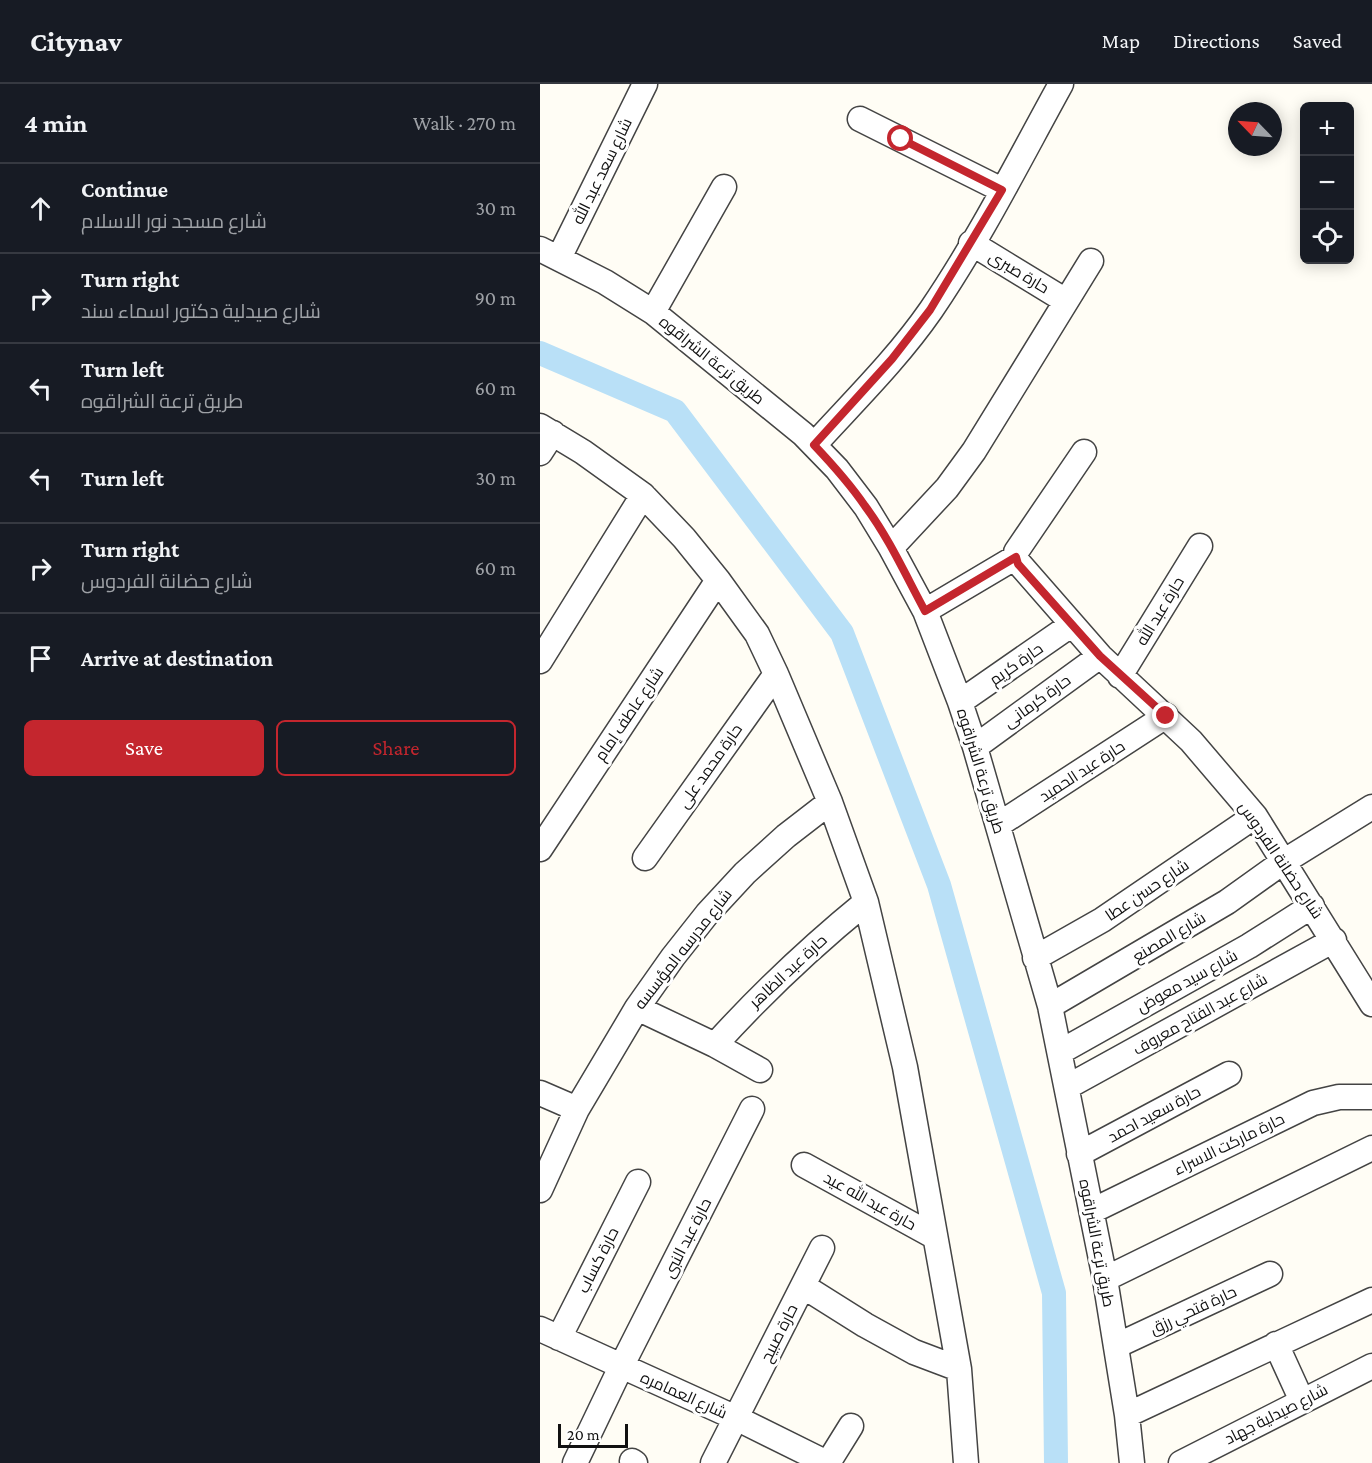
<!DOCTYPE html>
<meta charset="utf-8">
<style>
:root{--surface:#171b24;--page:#242831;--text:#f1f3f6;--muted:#9ea1a6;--line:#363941;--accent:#c4262e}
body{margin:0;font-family:"Crimson Pro",Cairo,serif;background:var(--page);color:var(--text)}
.controls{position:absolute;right:18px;top:18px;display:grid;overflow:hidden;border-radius:9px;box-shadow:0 3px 15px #0003}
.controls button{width:54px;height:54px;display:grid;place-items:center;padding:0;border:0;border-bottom:2px solid var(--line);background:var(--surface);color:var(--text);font:30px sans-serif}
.compass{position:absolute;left:688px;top:18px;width:54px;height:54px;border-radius:50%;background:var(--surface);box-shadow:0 3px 15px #0003;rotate:295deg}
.scale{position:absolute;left:18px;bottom:15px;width:70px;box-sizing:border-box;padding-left:6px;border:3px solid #111;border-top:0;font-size:16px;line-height:21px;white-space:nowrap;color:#111;-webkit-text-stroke:4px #fff;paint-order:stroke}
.stop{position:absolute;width:18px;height:18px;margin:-14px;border:4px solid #c4262e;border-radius:50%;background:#fff}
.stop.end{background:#c4262e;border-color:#fff;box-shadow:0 2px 6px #0008}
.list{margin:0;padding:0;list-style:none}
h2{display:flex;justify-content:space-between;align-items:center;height:78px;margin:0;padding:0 24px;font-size:26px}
h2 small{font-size:20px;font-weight:400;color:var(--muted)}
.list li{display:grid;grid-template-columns:39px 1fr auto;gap:18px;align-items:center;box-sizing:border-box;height:90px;padding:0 24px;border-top:2px solid var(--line)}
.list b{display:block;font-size:22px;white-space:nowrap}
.list p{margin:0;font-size:20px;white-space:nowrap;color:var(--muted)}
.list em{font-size:20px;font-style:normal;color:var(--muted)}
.actions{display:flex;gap:12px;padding:18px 24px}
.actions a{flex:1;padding:14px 0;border:2px solid var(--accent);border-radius:9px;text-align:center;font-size:21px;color:var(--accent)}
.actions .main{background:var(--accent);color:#fff}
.icon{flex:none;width:33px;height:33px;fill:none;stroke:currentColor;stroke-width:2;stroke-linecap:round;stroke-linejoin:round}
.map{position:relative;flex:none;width:832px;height:1379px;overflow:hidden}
header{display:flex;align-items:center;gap:36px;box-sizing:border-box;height:84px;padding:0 30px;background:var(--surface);border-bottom:2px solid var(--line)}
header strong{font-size:28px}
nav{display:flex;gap:33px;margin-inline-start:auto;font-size:21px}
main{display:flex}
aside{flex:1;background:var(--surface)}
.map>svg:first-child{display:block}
</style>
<header>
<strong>Citynav</strong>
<nav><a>Map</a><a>Directions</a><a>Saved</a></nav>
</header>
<main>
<aside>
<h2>4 min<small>Walk · 270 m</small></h2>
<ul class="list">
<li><svg class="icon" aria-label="ahead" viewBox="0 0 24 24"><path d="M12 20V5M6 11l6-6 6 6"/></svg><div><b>Continue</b><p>شارع مسجد نور الاسلام</p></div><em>30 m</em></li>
<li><svg class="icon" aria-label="right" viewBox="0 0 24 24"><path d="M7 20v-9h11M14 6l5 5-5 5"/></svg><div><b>Turn right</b><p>شارع صيدلية دكتور اسماء سند</p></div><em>90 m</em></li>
<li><svg class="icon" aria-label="left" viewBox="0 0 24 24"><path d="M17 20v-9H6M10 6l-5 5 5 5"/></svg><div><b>Turn left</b><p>طريق ترعة الشراقوه</p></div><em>60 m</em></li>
<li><svg class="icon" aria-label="left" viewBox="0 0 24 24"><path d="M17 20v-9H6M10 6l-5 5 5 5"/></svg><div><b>Turn left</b></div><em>30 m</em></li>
<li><svg class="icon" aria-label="right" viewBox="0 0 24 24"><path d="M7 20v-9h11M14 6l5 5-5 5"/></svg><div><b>Turn right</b><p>شارع حضانة الفردوس</p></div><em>60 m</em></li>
<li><svg class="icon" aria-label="arrive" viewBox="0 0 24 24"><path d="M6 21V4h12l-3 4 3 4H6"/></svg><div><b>Arrive at destination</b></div></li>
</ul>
<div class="actions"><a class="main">Save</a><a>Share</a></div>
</aside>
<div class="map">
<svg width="832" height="1379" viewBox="0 0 832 1379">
<rect width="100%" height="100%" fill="#fffdf5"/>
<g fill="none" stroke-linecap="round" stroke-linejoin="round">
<!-- canal -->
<path stroke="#b9e0f7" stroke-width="24" d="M0,269L135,327L302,549L399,801L514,1209L516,1379"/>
<!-- minor casing -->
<g stroke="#444" stroke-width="27">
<path id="minor" d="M320,35L462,106
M431,159L526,217
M0,165L65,198L113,228L263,350L297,385L326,423L351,464L385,527L420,618L435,663L510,922L565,1195L587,1331L592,1379
M19,174L105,0
M113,228L184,103
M0,342L43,368L103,411L144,454L178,496L217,550L236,590L290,718L326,818L365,983L419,1285L426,1379
M274,361C314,317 357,275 391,226C440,154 479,76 521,0
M544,368L476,468V476L560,572L651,657L715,732L832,920
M0,369L13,349
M351,464L407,404L434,367L551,177
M385,527L476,473
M0,577L103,411
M580,592L660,462
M420,618L531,541
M435,663L560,572
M458,741L626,632
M0,765L178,496
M105,774L236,590
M495,874L562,836L715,732
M510,922L687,818L743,778L832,723
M97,924L175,961L220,986
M175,961C222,909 272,862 326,818
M520,968L709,862L772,822
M527,1003L794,856
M0,1009L37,1025
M539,1070L689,990
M264,1081L395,1153
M0,1106L37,1025L97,924L133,873L167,830L205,789L246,752L290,718
M552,1127L773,1019L799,1013H832
M565,1195L832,1064
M263,1202L325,1241L374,1268L419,1285
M0,1245L196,1334L287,1379
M19,1254L98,1098
M736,1260L762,1317
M576,1262L730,1190
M587,1331L832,1216
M92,1377L95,1379
M35,1379L81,1283L212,1025
M173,1379L282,1164
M288,1379L311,1342
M641,1379L832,1282"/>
</g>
<!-- minor -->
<use href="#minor" stroke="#fff" stroke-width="24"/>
</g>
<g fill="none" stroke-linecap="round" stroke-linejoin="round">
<!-- route -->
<path stroke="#c4262e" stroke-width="8" d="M361,55L462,106L390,226L352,275L274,361C292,380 310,400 325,422C349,454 366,492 385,527L476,473L478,480L560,572L626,632"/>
</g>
<g text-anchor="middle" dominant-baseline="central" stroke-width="6" stroke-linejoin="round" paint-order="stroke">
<!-- street labels -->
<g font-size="16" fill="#111" stroke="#fff">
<text transform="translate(62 87) rotate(-64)">شارع سعد عبد الله</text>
<text transform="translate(479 188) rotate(31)">حارة صبرى</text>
<text transform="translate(172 276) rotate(39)">طريق ترعة الشراقوه</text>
<text transform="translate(620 527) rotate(-59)">حارة عبد الله</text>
<text transform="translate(476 580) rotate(-35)">حارة كريم</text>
<text transform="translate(497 617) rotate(-36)">حارة كرمانى</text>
<text transform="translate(89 630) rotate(-56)">شارع عاطف إمام</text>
<text transform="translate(170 682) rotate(-55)">حارة محمد على</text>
<text transform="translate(441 687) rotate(73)">طريق ترعة الشراقوه</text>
<text transform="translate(542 687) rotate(-33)">حارة عبد الحميد</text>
<text transform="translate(741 776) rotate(56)">شارع حضانة الفردوس</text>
<text transform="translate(607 806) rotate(-34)">شارع حسن عطا</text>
<text transform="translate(629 853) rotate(-31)">شارع المصنع</text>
<text transform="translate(143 865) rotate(-52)">شارع مدرسه المؤسسه</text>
<text transform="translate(248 887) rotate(-43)">حارة عبد الظاهر</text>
<text transform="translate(647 897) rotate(-29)">شارع سيد معوض</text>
<text transform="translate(660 930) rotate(-29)">شارع عبد الفتاح معروف</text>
<text transform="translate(614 1030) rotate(-28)">حارة سعيد احمد</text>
<text transform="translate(689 1060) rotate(-26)">حارة ماركت الاسراء</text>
<text transform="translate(330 1117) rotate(29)">حارة عبد الله عيد</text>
<text transform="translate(147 1154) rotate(-63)">حارة عبد النبى</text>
<text transform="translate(557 1159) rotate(79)">طريق ترعة الشراقوه</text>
<text transform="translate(58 1176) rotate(-63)">حارة كساب</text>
<text transform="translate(653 1226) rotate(-25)">حارة فتحي رزق</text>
<text transform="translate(239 1249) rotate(-63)">حارة صبيح</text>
<text transform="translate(144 1311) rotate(24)">شارع العمامره</text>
<text transform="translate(736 1330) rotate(-27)">شارع صيدلية جهاد</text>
</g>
</g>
</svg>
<div class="controls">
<button>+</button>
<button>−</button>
<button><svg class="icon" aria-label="locate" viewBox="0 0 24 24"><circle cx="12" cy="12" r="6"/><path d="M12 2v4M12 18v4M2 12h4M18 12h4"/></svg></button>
</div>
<svg class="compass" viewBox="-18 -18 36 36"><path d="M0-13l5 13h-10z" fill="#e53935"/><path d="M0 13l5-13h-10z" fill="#9ea1a6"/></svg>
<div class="scale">20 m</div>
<div class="stop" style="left:361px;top:55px"></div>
<div class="stop end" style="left:626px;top:632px"></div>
</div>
</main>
